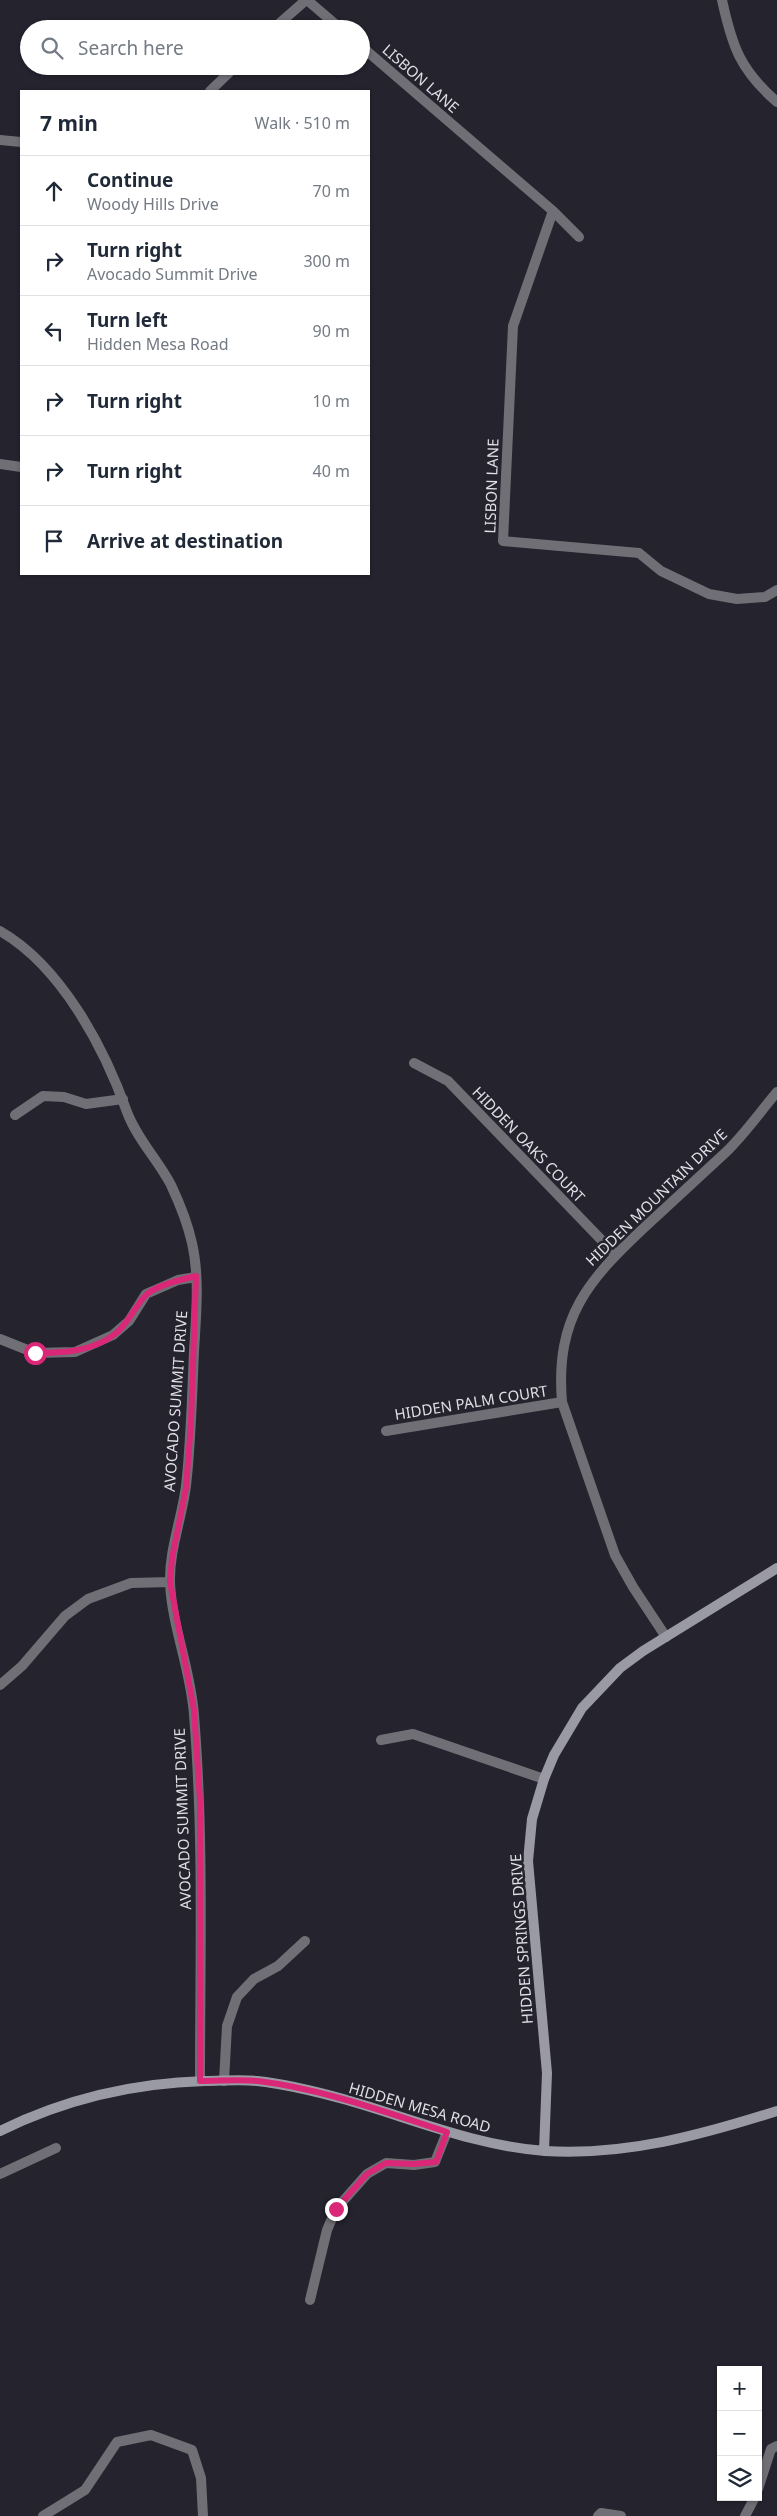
<!DOCTYPE html>
<meta charset="utf-8">
<style>
:root{--surface:#fff;--page:#f2f2f3;--text:#1f2937;--muted:#747a83;--line:#e0e1e3}
body{margin:0;font-family:"Noto Sans",sans-serif;background:var(--page);color:var(--text)}
.controls{position:absolute;right:15px;bottom:15px;display:grid;overflow:hidden;border-radius:0px;box-shadow:0 1px 4px #0004}
.controls button{width:45px;height:45px;display:grid;place-items:center;padding:0;border:0;border-bottom:1px solid var(--line);background:var(--surface);color:var(--text);font:25px sans-serif}
.stop{position:absolute;width:15px;height:15px;margin:-11px;border:4px solid #db2777;border-radius:50%;background:#fff}
.stop.end{background:#db2777;border-color:#fff;box-shadow:0 1px 5px #0008}
.list{margin:0;padding:0;list-style:none}
h2{display:flex;justify-content:space-between;align-items:center;height:65px;margin:0;padding:0 20px;font-size:21px}
h2 small{font-size:16px;font-weight:400;color:var(--muted)}
.list li{display:grid;grid-template-columns:32px 1fr auto;gap:15px;align-items:center;box-sizing:border-box;height:70px;padding:0 20px;border-top:1px solid var(--line)}
.list b{display:block;font-size:19px;white-space:nowrap}
.list p{margin:0;font-size:16px;white-space:nowrap;color:var(--muted)}
.list em{font-size:16px;font-style:normal;color:var(--muted)}
.icon{flex:none;width:28px;height:28px;fill:none;stroke:currentColor;stroke-width:2;stroke-linecap:round;stroke-linejoin:round}
.map{position:relative;flex:none;width:777px;height:2516px;overflow:hidden}
.search{position:absolute;background:var(--surface);box-shadow:0 1px 4px #0004;left:20px;top:20px;width:350px;height:55px;display:flex;align-items:center;gap:12px;box-sizing:border-box;padding:0 18px;border-radius:28px;color:var(--muted);font-size:19px}
.panel{position:absolute;background:var(--surface);box-shadow:0 1px 4px #0004;left:20px;top:90px;width:350px;height:485px;border-radius:0px}
.map>svg:first-child{display:block}
</style>
<div class="map">
<svg width="777" height="2516" viewBox="0 0 777 2516">
<rect width="100%" height="100%" fill="#24232e"/>
<g fill="none" stroke-linecap="round" stroke-linejoin="round">
<!-- lane -->
<path stroke="#6f6f75" stroke-width="10" d="M15,1115L43,1096L64,1097L86,1104L123,1099
M224,2081L227,2026L237,1997L254,1979L278,1966L305,1941
M0,2174L56,2148
M310,2300L327,2230L336,2209L367,2174L386,2163L414,2165L435,2162L447,2132
M758,2489L771,2449L777,2446
M43,2516L85,2490L117,2442L151,2435L192,2450L201,2478L203,2516
M598,2516L601,2513L621,2516
M745,2516L755,2497"/>
<!-- street -->
<path stroke="#6f6f75" stroke-width="10" d="M307,0L341,29
M722,0C732,46 740,70 777,102
M273,29L306,0
M361,46L553,211L579,237
M210,91L236,66
M0,140L21,142
M553,211L513,326L503,541L639,553L661,571L709,594L737,599L765,597L777,590
M0,464L21,467
M0,931C61,966 104,1047 127,1112C137,1139 158,1160 171,1185C179,1202 188,1225 192,1243C200,1278 196,1316 194,1352C192,1397 191,1442 186,1486C182,1518 169,1550 170,1583C172,1627 191,1670 194,1715C204,1837 200,1959 200,2081
M414,1063L448,1081L615,1254
M0,1339L35,1353L75,1352L113,1335L129,1321L146,1294L178,1280L196,1277
M386,1431L562,1402
M666,1637L633,1587L615,1555L562,1402C555,1317 588,1280 647,1225C673,1201 699,1177 725,1153C744,1135 760,1112 777,1092
M0,1685L22,1666L65,1616L88,1599L131,1583L170,1582
M381,1740L413,1734L544,1779"/>
<!-- secondary -->
<path stroke="#9a9aa4" stroke-width="10" d="M0,2131C65,2099 132,2083 205,2081C222,2081 240,2079 257,2081C287,2084 318,2092 347,2100C413,2119 476,2146 545,2151C626,2156 701,2135 777,2111
M544,2151L547,2073L528,1861L532,1819L544,1779L554,1755L582,1708L620,1668L643,1651L777,1568"/>
</g>
<g fill="none" stroke-linecap="round" stroke-linejoin="round">
<!-- route -->
<path stroke="#db2777" stroke-width="6" d="M35,1353C62,1353 92,1352 115,1334C129,1323 134,1307 146,1295C155,1286 183,1279 196,1276L191,1422L186,1488L172,1558L170,1582L194,1710L200,1801V2081C219,2081 239,2079 258,2081C323,2089 385,2112 447,2132L436,2162L414,2164L386,2163L367,2174L336,2209"/>
</g>
<g text-anchor="middle" dominant-baseline="central" stroke-width="5" stroke-linejoin="round" paint-order="stroke">
<!-- street labels -->
<g font-size="15" fill="#dfdfe6" stroke="#24232e">
<text transform="translate(421 78) rotate(41)">LISBON LANE</text>
<text transform="translate(491 486) rotate(-88)">LISBON LANE</text>
<text transform="translate(529 1144) rotate(46)">HIDDEN OAKS COURT</text>
<text transform="translate(656 1197) rotate(-44)">HIDDEN MOUNTAIN DRIVE</text>
<text transform="translate(175 1401) rotate(-86)">AVOCADO SUMMIT DRIVE</text>
<text transform="translate(471 1402) rotate(-9)">HIDDEN PALM COURT</text>
<text transform="translate(182 1819) rotate(-92)">AVOCADO SUMMIT DRIVE</text>
<text transform="translate(521 1939) rotate(-94)">HIDDEN SPRINGS DRIVE</text>
<text transform="translate(420 2107) rotate(16)">HIDDEN MESA ROAD</text>
</g>
</g>
</svg>
<div class="controls">
<button>+</button>
<button>−</button>
<button><svg class="icon" aria-label="layers" viewBox="0 0 24 24"><path d="M12 4l9 5-9 5-9-5zM3 14l9 5 9-5"/></svg></button>
</div>
<div class="stop" style="left:35px;top:1353px"></div>
<div class="stop end" style="left:336px;top:2209px"></div>
<div class="search"><svg class="icon" aria-label="search" viewBox="0 0 24 24"><circle cx="10" cy="10" r="6"/><path d="M15 15l6 6"/></svg>Search here</div>
<section class="panel">
<h2>7 min<small>Walk · 510 m</small></h2>
<ul class="list">
<li><svg class="icon" aria-label="ahead" viewBox="0 0 24 24"><path d="M12 20V5M6 11l6-6 6 6"/></svg><div><b>Continue</b><p>Woody Hills Drive</p></div><em>70 m</em></li>
<li><svg class="icon" aria-label="right" viewBox="0 0 24 24"><path d="M7 20v-9h11M14 6l5 5-5 5"/></svg><div><b>Turn right</b><p>Avocado Summit Drive</p></div><em>300 m</em></li>
<li><svg class="icon" aria-label="left" viewBox="0 0 24 24"><path d="M17 20v-9H6M10 6l-5 5 5 5"/></svg><div><b>Turn left</b><p>Hidden Mesa Road</p></div><em>90 m</em></li>
<li><svg class="icon" aria-label="right" viewBox="0 0 24 24"><path d="M7 20v-9h11M14 6l5 5-5 5"/></svg><div><b>Turn right</b></div><em>10 m</em></li>
<li><svg class="icon" aria-label="right" viewBox="0 0 24 24"><path d="M7 20v-9h11M14 6l5 5-5 5"/></svg><div><b>Turn right</b></div><em>40 m</em></li>
<li><svg class="icon" aria-label="arrive" viewBox="0 0 24 24"><path d="M6 21V4h12l-3 4 3 4H6"/></svg><div><b>Arrive at destination</b></div></li>
</ul>
</section>
</div>
